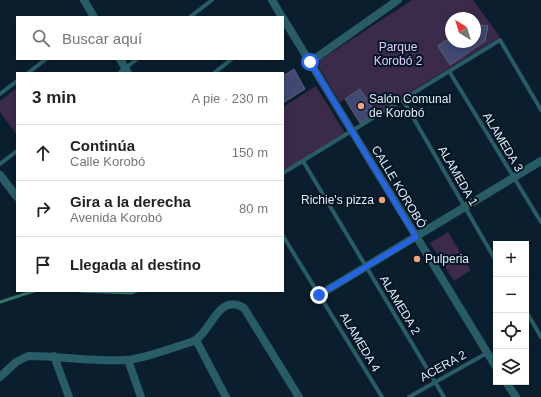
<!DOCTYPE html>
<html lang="es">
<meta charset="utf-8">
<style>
:root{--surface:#fff;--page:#f2f2f2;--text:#222;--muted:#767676;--line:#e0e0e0}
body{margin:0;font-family:Helvetica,sans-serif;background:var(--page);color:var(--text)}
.controls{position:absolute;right:12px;bottom:12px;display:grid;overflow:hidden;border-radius:0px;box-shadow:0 2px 6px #0003}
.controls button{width:36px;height:36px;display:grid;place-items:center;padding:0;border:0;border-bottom:1px solid var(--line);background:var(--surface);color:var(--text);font:20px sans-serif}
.compass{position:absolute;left:445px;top:12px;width:36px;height:36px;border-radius:50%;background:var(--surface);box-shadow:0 2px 6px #0003;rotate:322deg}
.stop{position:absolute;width:12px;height:12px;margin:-9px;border:3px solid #2563eb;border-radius:50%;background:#fff}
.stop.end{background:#2563eb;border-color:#fff;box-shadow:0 1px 4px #0008}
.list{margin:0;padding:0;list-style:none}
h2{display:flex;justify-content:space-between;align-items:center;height:52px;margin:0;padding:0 16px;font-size:17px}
h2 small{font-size:13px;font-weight:400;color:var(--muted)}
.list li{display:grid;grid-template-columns:26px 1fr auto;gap:12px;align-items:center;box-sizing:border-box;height:56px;padding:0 16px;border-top:1px solid var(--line)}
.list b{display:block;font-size:15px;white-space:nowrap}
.list p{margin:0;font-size:13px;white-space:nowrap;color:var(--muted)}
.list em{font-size:13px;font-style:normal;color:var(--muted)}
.icon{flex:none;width:22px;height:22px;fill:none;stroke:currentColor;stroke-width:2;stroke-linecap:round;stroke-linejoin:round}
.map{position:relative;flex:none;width:541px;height:397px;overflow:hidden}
.search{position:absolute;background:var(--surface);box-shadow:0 2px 6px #0003;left:16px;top:16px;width:268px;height:44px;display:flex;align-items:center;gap:10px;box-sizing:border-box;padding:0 14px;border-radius:0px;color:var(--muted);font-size:15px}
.panel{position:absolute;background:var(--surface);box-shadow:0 2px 6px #0003;left:16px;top:72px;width:268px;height:220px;border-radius:0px}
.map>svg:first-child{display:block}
</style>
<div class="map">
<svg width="541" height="397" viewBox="0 0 541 397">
<rect width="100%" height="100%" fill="#0a1e2d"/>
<!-- green -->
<path fill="#3b2a4a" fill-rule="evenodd" d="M412,0H473L500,37L376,113L360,89L340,102L319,68L320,60ZM451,18H475V24L487,26L485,41L450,65L438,46L451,37Z
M316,86L345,133L283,171V107Z
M17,88V135L0,112V101Z
M448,232L471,270L454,281L430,243Z"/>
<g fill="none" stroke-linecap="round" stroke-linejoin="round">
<!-- stream -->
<path stroke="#35766a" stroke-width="3" d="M81,291L131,293L137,291
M0,302L34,291"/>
</g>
<!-- building -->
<path fill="#414871" stroke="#5c6179" d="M475,24L488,26L485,41L450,65L438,46L451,37V42H475Z
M294,69L305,89L283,103V76Z
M360,89L376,113L360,123L345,99Z"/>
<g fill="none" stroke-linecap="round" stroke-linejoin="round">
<!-- service -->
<path stroke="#285d67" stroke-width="4" d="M190,17L212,0
M449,71L541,222
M28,73L46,59
M119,73L137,59
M214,73L232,59
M0,94L17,81
M403,100L496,261
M303,161L444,397
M0,164L17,151
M283,173L500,40L541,110
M283,236L382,397
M526,311L541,337
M409,397L487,353"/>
<!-- minor -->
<path stroke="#285d67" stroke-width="8" d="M84,0L94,17
M272,0L282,17
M283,18L496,367
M120,59L128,73
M310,62L398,0
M0,175L17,197
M319,295L541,161
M196,340L226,397
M54,356L69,397
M128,360L141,397
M0,377L16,362L28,356C61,356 94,362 126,360C141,360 175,347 191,342C211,336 217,291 244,308L299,397
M506,382L516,397"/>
</g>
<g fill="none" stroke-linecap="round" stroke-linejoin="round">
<!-- route -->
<path stroke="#2563eb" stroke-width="5" d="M310,62L416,237L319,295"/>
</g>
<!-- markers -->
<g fill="#f2a07f" stroke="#031423" stroke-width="1.5">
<circle cx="361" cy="106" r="4"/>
<circle cx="382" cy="200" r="4"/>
<circle cx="417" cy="259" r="4"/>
</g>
<g text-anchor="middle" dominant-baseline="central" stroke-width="4" stroke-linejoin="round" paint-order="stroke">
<!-- park labels -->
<g font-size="12" fill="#e3c8ff" stroke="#031423">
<text x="398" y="47">Parque<tspan x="398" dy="14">Korobó 2</tspan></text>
</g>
<!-- poi labels -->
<g font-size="12" fill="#e1edf7" stroke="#031423" text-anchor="start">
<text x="369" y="99">Salón Comunal<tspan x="369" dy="14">de Korobó</tspan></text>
<text x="374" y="200" text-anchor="end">Richie's pizza</text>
<text x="425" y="259">Pulperia</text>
</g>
<!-- street labels -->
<g font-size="12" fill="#e1edf7" stroke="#031423">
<text transform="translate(503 142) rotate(59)">ALAMEDA 3</text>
<text transform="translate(458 176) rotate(60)">ALAMEDA 1</text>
<text transform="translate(399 187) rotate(59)">CALLE KOROBÓ</text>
<text transform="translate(400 305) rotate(59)">ALAMEDA 2</text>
<text transform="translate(360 342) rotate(59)">ALAMEDA 4</text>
<text transform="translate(443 366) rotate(-29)">ACERA 2</text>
</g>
</g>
</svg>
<div class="controls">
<button>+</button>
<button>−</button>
<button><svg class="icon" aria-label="locate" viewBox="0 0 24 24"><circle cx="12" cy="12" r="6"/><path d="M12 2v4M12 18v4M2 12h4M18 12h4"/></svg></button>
<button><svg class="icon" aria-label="layers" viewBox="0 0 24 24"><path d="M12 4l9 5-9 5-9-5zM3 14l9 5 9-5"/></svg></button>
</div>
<svg class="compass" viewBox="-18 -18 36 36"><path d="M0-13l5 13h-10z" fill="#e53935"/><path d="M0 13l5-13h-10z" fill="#767676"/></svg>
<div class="stop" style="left:310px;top:62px"></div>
<div class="stop end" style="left:319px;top:295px"></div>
<div class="search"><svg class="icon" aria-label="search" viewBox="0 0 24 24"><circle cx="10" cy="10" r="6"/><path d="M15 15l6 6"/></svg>Buscar aquí</div>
<section class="panel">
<h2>3 min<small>A pie · 230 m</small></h2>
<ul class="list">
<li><svg class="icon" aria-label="ahead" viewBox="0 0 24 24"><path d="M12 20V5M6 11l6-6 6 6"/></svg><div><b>Continúa</b><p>Calle Korobó</p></div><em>150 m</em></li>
<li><svg class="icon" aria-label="right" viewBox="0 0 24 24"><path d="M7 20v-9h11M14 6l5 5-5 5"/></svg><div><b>Gira a la derecha</b><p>Avenida Korobó</p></div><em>80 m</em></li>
<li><svg class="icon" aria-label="arrive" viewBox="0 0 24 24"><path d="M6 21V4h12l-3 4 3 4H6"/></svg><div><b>Llegada al destino</b></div></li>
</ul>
</section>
</div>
